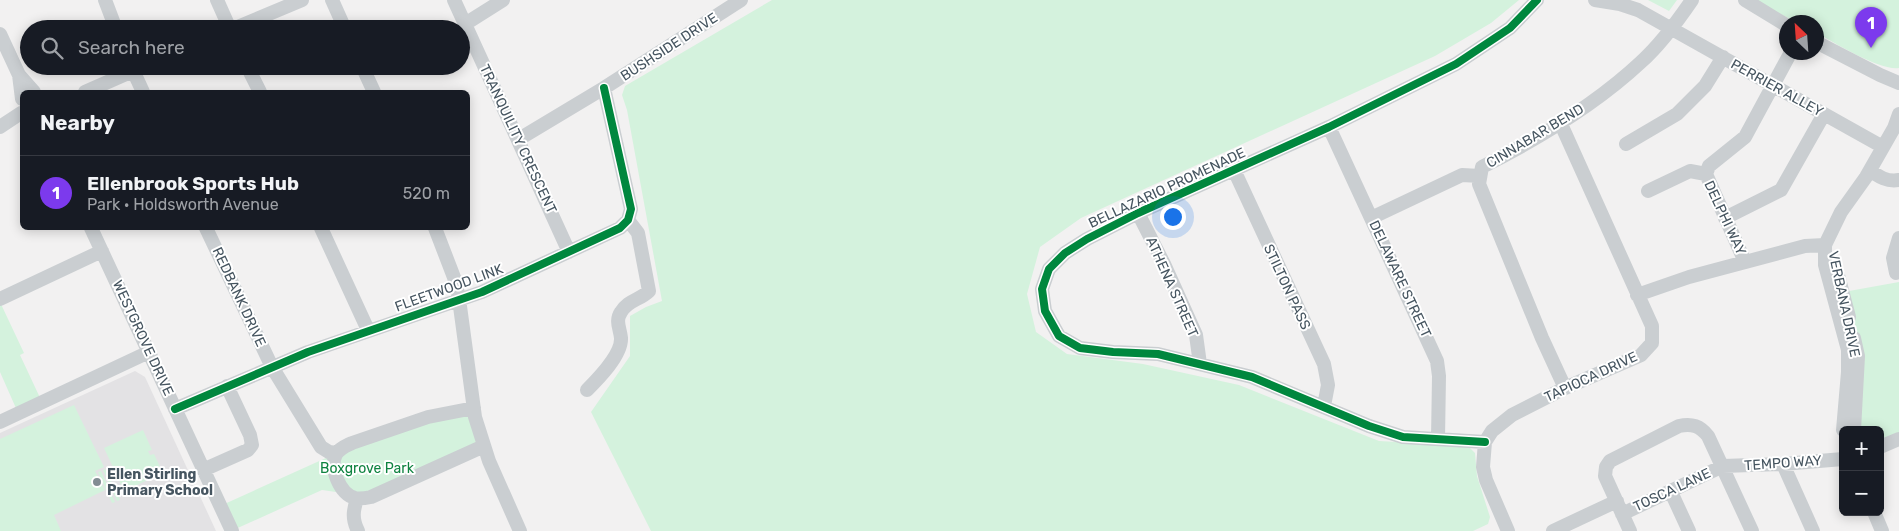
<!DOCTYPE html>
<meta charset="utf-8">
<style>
:root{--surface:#171b24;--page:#20242c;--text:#f1f3f6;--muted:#9ea1a6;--line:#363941;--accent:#7c3aed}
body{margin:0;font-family:Rubik,sans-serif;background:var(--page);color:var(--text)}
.controls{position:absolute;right:15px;bottom:15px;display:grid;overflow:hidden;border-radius:8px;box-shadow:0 2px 12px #0003}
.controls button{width:45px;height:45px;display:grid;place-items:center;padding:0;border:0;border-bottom:1px solid var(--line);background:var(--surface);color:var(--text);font:25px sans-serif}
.compass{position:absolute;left:1779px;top:15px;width:45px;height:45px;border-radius:50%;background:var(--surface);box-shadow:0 2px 12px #0003;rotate:335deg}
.you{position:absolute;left:1172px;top:216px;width:18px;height:18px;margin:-12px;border:4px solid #fff;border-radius:50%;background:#1a73e8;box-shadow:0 0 0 8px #1a73e833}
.badge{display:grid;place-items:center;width:32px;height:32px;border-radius:50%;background:var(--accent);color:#fff;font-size:16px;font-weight:700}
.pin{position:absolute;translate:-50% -41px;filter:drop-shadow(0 1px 2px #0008)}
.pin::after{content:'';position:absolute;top:26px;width:18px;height:15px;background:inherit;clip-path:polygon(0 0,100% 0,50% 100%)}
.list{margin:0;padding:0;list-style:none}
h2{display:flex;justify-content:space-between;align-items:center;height:65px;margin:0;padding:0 20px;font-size:21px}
h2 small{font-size:16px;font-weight:400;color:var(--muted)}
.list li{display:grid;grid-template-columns:32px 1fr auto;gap:15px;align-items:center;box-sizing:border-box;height:75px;padding:0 20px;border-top:1px solid var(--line)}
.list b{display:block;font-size:19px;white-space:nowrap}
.list p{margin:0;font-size:16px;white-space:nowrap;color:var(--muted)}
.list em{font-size:16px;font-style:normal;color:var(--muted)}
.icon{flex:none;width:28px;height:28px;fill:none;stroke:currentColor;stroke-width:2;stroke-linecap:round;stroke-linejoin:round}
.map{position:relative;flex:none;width:1899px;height:531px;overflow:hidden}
.search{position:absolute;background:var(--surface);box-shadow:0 2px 12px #0003;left:20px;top:20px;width:450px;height:55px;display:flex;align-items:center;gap:12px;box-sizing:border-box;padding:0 18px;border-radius:28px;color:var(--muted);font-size:19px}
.panel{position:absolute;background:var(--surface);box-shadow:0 2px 12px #0003;left:20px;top:90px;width:450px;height:140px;border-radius:8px}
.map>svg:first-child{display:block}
</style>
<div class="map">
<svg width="1899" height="531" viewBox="0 0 1899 531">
<rect width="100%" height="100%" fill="#f2f1f1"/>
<!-- education -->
<path fill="#e3e2e4" d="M135,371L145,377L216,531H0V433Z"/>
<!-- green -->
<path fill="#d4f2dd" d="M772,0H1519L1491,23L1435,56L1081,218L1040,247L1027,294L1036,332L1067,354L1143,364L1239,385L1379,441L1468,446L1475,453L1477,476L1490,517L1488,524L1473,531H651L591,412L630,356V316L646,307L662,301L627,110L622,95L625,86Z
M1648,0H1677L1669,11Z
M1753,0H1899V68C1880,71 1835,43 1817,33L1816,22H1796Z
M1899,282V433L1880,440V430H1856L1860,357L1849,291Z
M0,302L24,353L20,355L42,402L19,415L0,372Z
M74,405L104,467L95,471L105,490L54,515L61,531H0V439Z
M474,408L482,440L371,497L322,490L231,531L220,506L337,453Z
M143,430L152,450L148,451L150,455L154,454L163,473L124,491L115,471L119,470L118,466L113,467L104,448Z
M105,469L120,500L117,501L103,470Z
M101,471L115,502L112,503L98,472Z"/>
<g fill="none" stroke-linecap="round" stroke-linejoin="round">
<!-- minor -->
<path stroke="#caced1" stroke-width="14" d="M105,0L116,29
M217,0L230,29
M332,0L345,29
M454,0L569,252
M1595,0L1620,4L1638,10L1883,147
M1745,0L1786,25
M465,24L503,0
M233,29L302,0
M0,34L19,75L22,99
M1816,42L1880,75L1899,83
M131,66L143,92
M247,66L260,92
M362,66L374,92
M19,75L34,92
M85,92L144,66
M0,127L21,113
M1329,127L1437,361L1439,376L1438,439
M519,139L604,88L741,0
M1626,144L1677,114L1705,86L1723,57
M1234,170L1324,364L1328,385L1324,406
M1870,170C1879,177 1887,182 1899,180
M1648,191L1690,171L1706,174
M1138,213L1164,264L1196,335L1200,364
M1371,218L1462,175L1480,176
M1725,218L1781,190L1824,114
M91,228L232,531
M206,228L272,367L321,447L329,452L337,453
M321,228L368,330
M435,228L455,280L459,299L475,417L489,461L520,531
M1745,262L1706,174L1709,166L1745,137L1791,52
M1896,273L1893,258L1899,238
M1838,275L1849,317
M1637,295L1689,277L1805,246L1825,245
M0,299L102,251
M1565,388L1542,338L1479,184L1482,167C1538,139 1595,105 1641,62C1661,44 1677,22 1692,0
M587,390C598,379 622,355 621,338C620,328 615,321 621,312C628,300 640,300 649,291L638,233L628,220
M474,408L428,417L352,443C346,446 340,448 336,454C329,468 340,494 355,498C360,499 366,498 371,497L484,446
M175,409L308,352L482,292L620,228L628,220L631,209L604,88
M0,422L149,352
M1843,430L1848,372V350L1825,265V245L1841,212L1866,177L1894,128L1899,114
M1854,430L1858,356L1854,338
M1485,442L1403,437L1369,426L1252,377L1158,354L1113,352L1080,348L1059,336L1045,311L1042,289L1049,269L1065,253L1087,239L1138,213L1329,127L1456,64L1510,28L1537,0
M1880,447L1899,439
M1783,464L1813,531
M203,470L248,450L252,445L250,435L227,386
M1671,492L1689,531
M357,499C353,511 352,519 358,531
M1874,512L1882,531
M1622,514L1723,466L1783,464L1843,459
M1508,531L1486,480L1483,467L1485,442L1492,431L1512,415L1565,388L1641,355L1652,343V326L1560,122
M1553,531L1617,501
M1630,531L1605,476L1606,467L1610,461L1679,426C1692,423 1700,426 1708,436L1752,531"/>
<!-- cycleway casing -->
<g stroke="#fff" stroke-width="11">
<path id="cycleway" d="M175,409L308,352L482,292L620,228L628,220L631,209L604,88
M1485,442L1403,437L1369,426L1252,377L1158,354L1113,352L1080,348L1059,336L1045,311L1042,289L1049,269L1065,253L1087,239L1138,213L1329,127L1456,64L1510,28L1537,0"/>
</g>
<!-- cycleway -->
<use href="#cycleway" stroke="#00873e" stroke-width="8"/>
</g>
<!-- markers -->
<circle fill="#828c93" stroke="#fff" stroke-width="2" cx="97" cy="482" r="5"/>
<g text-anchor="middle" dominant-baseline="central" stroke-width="4" stroke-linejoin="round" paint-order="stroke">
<!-- street labels -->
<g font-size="14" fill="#465560" stroke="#fff">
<text transform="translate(669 47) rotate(-33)">BUSHSIDE DRIVE</text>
<text transform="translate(1777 88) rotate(29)">PERRIER ALLEY</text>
<text transform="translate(1535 136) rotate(-31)">CINNABAR BEND</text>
<text transform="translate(518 139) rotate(65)">TRANQUILITY CRESCENT</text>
<text transform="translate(1167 188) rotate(-25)">BELLAZARIO PROMENADE</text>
<text transform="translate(1725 218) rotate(65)">DELPHI WAY</text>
<text transform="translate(1400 279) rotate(65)">DELAWARE STREET</text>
<text transform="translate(1172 287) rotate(66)">ATHENA STREET</text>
<text transform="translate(1287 287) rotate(65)">STILTON PASS</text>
<text transform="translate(449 288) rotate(-20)">FLEETWOOD LINK</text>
<text transform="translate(239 297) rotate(65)">REDBANK DRIVE</text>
<text transform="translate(1844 304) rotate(78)">VERBANA DRIVE</text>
<text transform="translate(143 338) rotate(65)">WESTGROVE DRIVE</text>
<text transform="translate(1591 377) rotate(-25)">TAPIOCA DRIVE</text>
<text transform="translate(1783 463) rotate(-4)">TEMPO WAY</text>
<text transform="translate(1672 490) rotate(-25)">TOSCA LANE</text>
</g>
<!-- park labels -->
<g font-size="14" fill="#0f8340" stroke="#fff">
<text x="367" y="468">Boxgrove Park</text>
</g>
<!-- poi labels -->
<g font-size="14" font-weight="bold" fill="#465560" stroke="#fff" text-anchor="start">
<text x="107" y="474">Ellen Stirling<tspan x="107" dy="16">Primary School</tspan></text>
</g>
</g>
</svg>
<div class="controls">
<button>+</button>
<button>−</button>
</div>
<svg class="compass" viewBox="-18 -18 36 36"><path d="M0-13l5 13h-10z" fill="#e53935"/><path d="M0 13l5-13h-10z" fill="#9ea1a6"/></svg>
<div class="you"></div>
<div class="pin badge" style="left:1871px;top:48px">1</div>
<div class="search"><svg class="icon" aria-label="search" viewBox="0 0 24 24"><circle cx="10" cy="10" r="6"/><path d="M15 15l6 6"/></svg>Search here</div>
<section class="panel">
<h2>Nearby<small></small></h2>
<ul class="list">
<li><span class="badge">1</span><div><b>Ellenbrook Sports Hub</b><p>Park · Holdsworth Avenue</p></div><em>520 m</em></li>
</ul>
</section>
</div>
